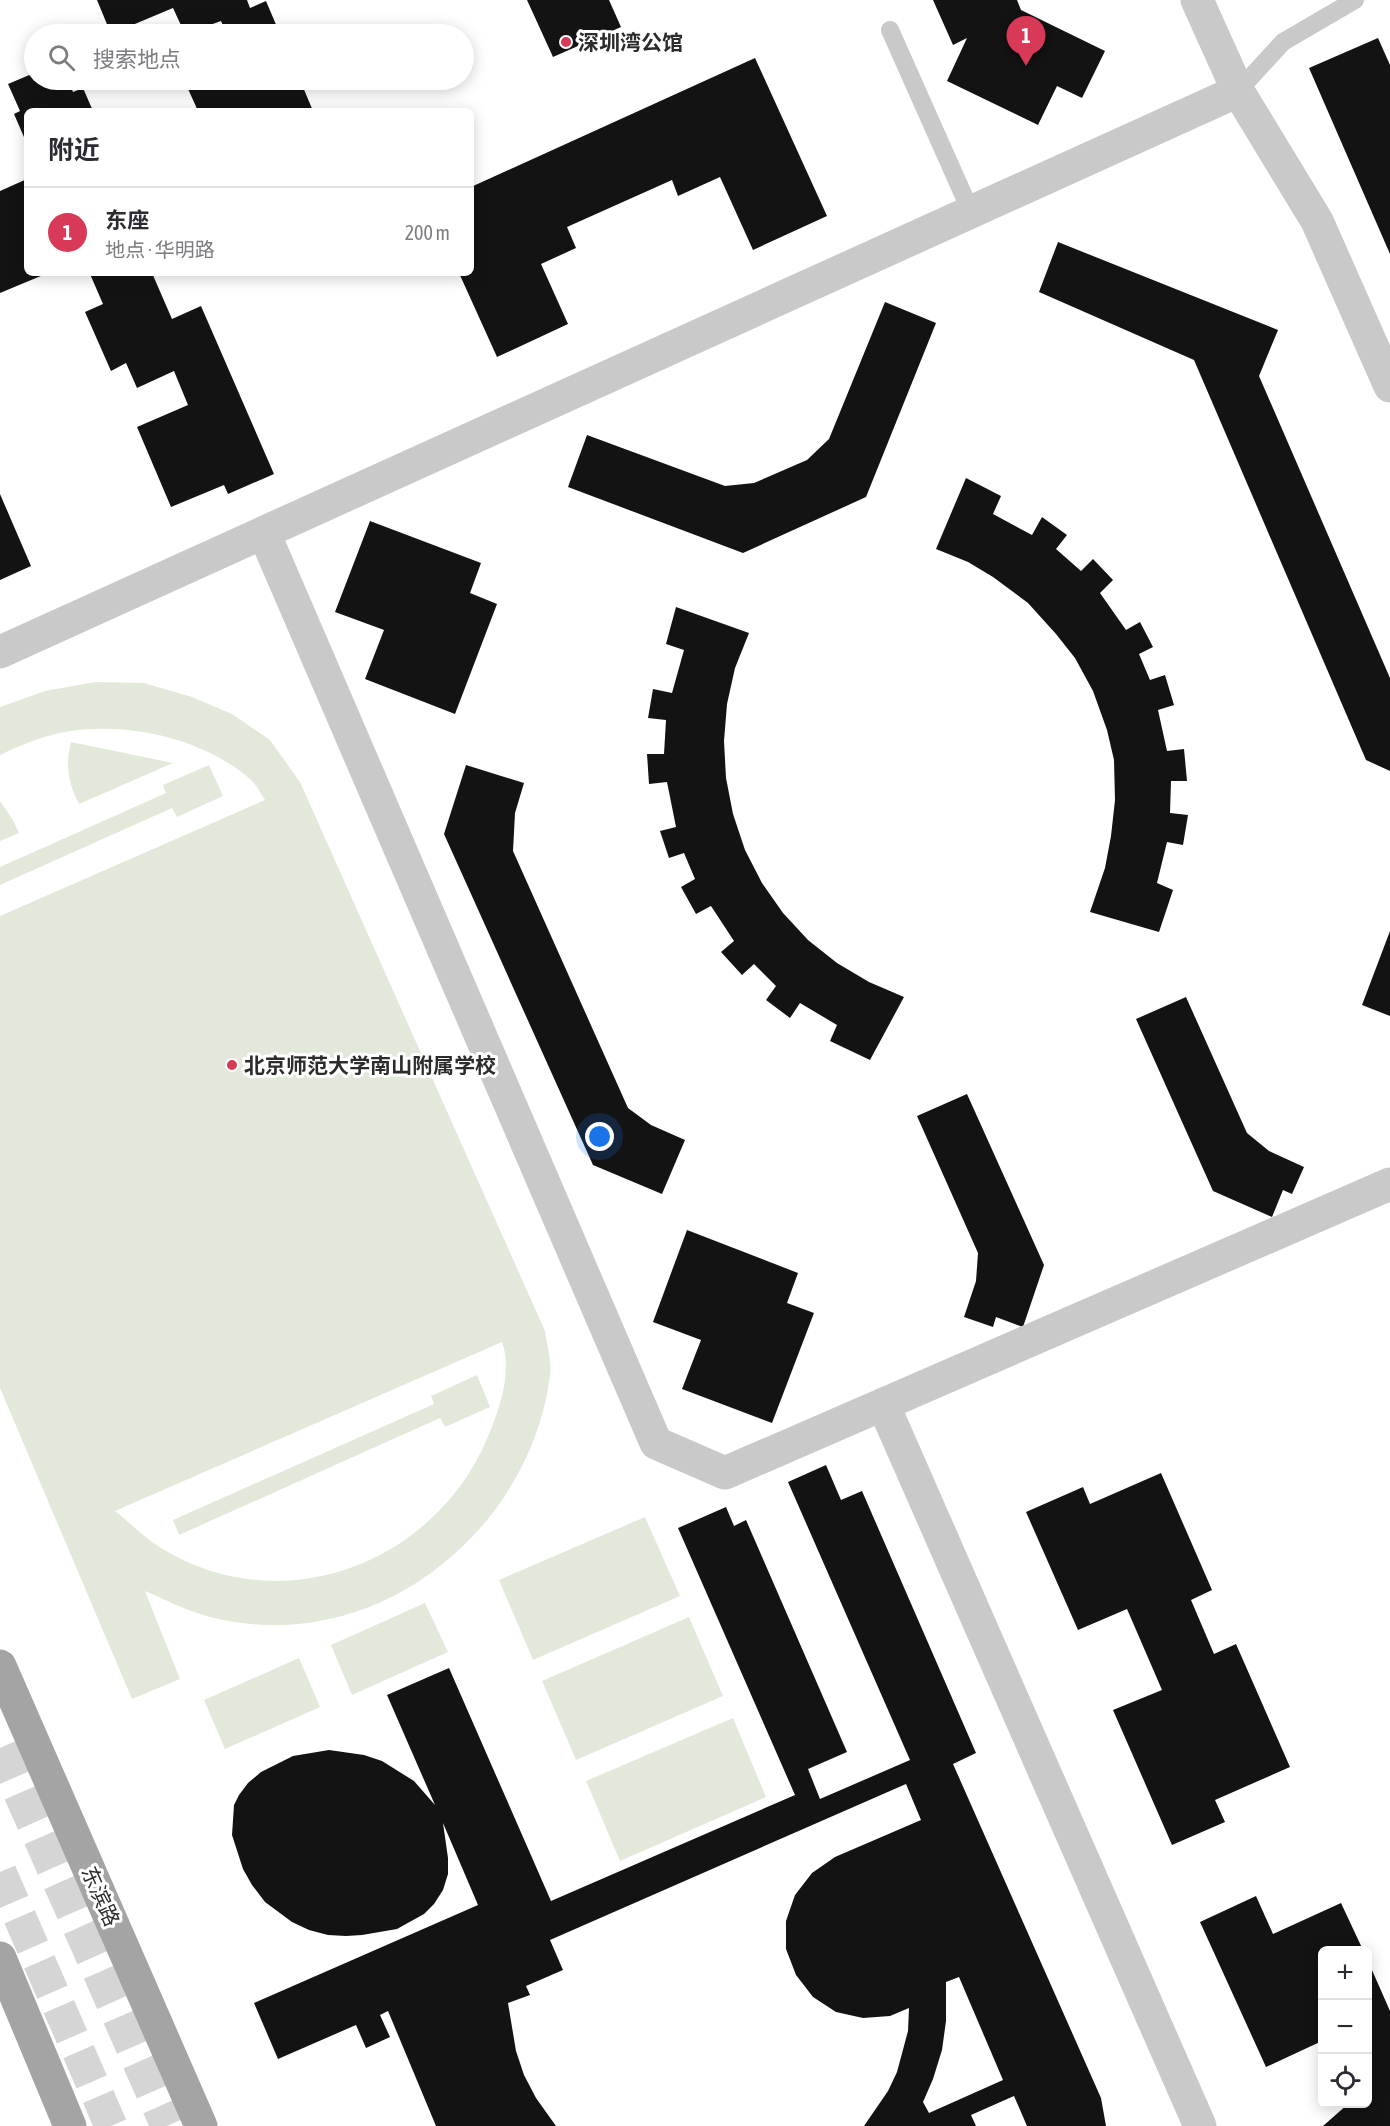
<!DOCTYPE html>
<html lang="zh">
<meta charset="utf-8">
<style>
:root{--surface:#fff;--page:#f7f7f7;--text:#2b2b33;--muted:#7c7c81;--line:#e1e1e2;--accent:#d83956}
body{margin:0;font-family:"Asap Condensed","Noto Sans SC",sans-serif;background:var(--page);color:var(--text)}
.controls{position:absolute;right:18px;bottom:18px;display:grid;overflow:hidden;border-radius:9px;box-shadow:0 3px 15px #0003}
.controls button{width:54px;height:54px;display:grid;place-items:center;padding:0;border:0;border-bottom:2px solid var(--line);background:var(--surface);color:var(--text);font:30px sans-serif}
.you{position:absolute;left:600px;top:1137px;width:21px;height:21px;margin:-15px;border:4px solid #fff;border-radius:50%;background:#1a73e8;box-shadow:0 0 0 9px #1a73e833}
.badge{display:grid;place-items:center;width:39px;height:39px;border-radius:50%;background:var(--accent);color:#fff;font-size:20px;font-weight:700}
.pin{position:absolute;translate:-50% -50px;filter:drop-shadow(0 2px 3px #0008)}
.pin::after{content:'';position:absolute;top:32px;width:21px;height:18px;background:inherit;clip-path:polygon(0 0,100% 0,50% 100%)}
.list{margin:0;padding:0;list-style:none}
h2{display:flex;justify-content:space-between;align-items:center;height:78px;margin:0;padding:0 24px;font-size:26px}
h2 small{font-size:20px;font-weight:400;color:var(--muted)}
.list li{display:grid;grid-template-columns:39px 1fr auto;gap:18px;align-items:center;box-sizing:border-box;height:90px;padding:0 24px;border-top:2px solid var(--line)}
.list b{display:block;font-size:22px;white-space:nowrap}
.list p{margin:0;font-size:20px;white-space:nowrap;color:var(--muted)}
.list em{font-size:20px;font-style:normal;color:var(--muted)}
.icon{flex:none;width:33px;height:33px;fill:none;stroke:currentColor;stroke-width:2;stroke-linecap:round;stroke-linejoin:round}
.map{position:relative;flex:none;width:1390px;height:2126px;overflow:hidden}
.search{position:absolute;background:var(--surface);box-shadow:0 3px 15px #0003;left:24px;top:24px;width:450px;height:66px;display:flex;align-items:center;gap:15px;box-sizing:border-box;padding:0 21px;border-radius:33px;color:var(--muted);font-size:22px}
.panel{position:absolute;background:var(--surface);box-shadow:0 3px 15px #0003;left:24px;top:108px;width:450px;height:168px;border-radius:9px}
.map>svg:first-child{display:block}
</style>
<div class="map">
<svg width="1390" height="2126" viewBox="0 0 1390 2126">
<rect width="100%" height="100%" fill="#fff"/>
<!-- green -->
<path fill="#e3e9da" fill-rule="evenodd" d="M95,682L144,683L192,697L232,714L270,740L300,782L545,1331C547,1345 552,1362 550,1376C533,1508 418,1620 284,1625C252,1626 215,1621 186,1609C172,1604 158,1596 145,1591L180,1679L132,1699L0,1388V916L265,800C261,794 257,786 252,781C205,738 126,721 65,732C42,736 21,745 0,755V707L45,691ZM502,1342C513,1372 499,1410 487,1439C433,1565 281,1622 161,1548C145,1538 130,1523 115,1511Z
M71,742L173,763L79,804C68,783 65,765 71,742Z
M209,765L223,796L177,817L172,808L0,885V867L166,793L163,785Z
M0,801L13,820L19,833L0,841Z
M477,1375L490,1407L445,1427L440,1418L179,1535L173,1520L434,1404L431,1396Z
M645,1517L680,1596L533,1660L499,1580Z
M425,1603L448,1652L352,1695L331,1645Z
M689,1617L723,1696L576,1760L542,1681Z
M299,1658L320,1707L225,1749L204,1700Z
M733,1718L766,1797L620,1861L586,1781Z"/>
<!-- building -->
<path fill="#131313" fill-rule="evenodd" d="M97,0H247L250,8L266,1L280,34H227L221,21L185,34L173,8L111,34Z
M527,0H609L621,27L553,57Z
M933,0H1017L1021,10L1105,51L1082,98L1057,86L1038,125L947,81L967,38L953,45Z
M1378,38L1390,65V254L1309,68Z
M755,58L827,216L753,250L720,177L678,196L672,180L567,227L576,248L541,264L568,324L497,357L459,273H471V187Z
M34,73V80H68L73,92L83,88L93,111H27V144L14,114L20,111L8,84Z
M184,80H300L313,111H198Z
M27,179V273H48L0,293V191Z
M1058,242L1278,330L1259,376L1390,678V771L1366,760L1194,360L1039,292Z
M91,273H152L172,319L201,306L274,474L228,494L224,485L171,507L137,427L188,405L174,371L137,388L126,363L111,371L85,312L103,304L90,274Z
M885,302L936,323L866,497L743,553L568,487L587,435L725,486L754,483L807,460L829,439Z
M966,478L1001,496L993,514L1032,535L1042,517L1067,535L1056,549L1081,571L1093,559L1113,580L1100,593L1126,630L1140,622L1153,647L1139,654L1150,680L1165,675L1174,705L1158,710L1167,751L1184,749L1187,781H1171L1170,813L1188,815L1183,845L1167,842L1157,883L1173,890L1159,932L1090,912L1105,868L1111,836L1115,800L1114,760L1107,730L1093,691L1075,658L1056,634L1028,603L993,577L968,562L936,549Z
M0,494L31,566L0,580Z
M370,521L481,563L470,593L497,604L455,714L365,679L384,630L335,612Z
M676,607L749,633L735,668L727,704L724,741L726,778L733,814L745,850L762,883L783,913L808,940L837,963L869,982L904,997L870,1060L830,1041L837,1025L800,1003L790,1018L766,1000L776,986L754,964L742,975L721,952L734,941L711,906L696,914L681,887L695,879L684,853L669,858L660,831L676,827L667,782L649,784L647,754H664L666,720L648,718L653,689L672,693L684,650L666,644Z
M466,765L524,783L515,813L513,851L628,1108L651,1125L685,1140L662,1194L593,1165L444,834Z
M1390,931V1016L1362,1005Z
M1186,997L1247,1133L1269,1151L1304,1167L1292,1194L1283,1190L1272,1217L1213,1191L1136,1019Z
M967,1094L1044,1265L1023,1327L996,1317L993,1327L964,1317L976,1281L978,1253L917,1116Z
M687,1230L798,1273L787,1303L814,1313L772,1423L682,1389L701,1340L653,1322Z
M826,1465L841,1500L862,1491L976,1753L953,1764L1101,2098L1106,2126H1027L1014,2096L971,2115L976,2126H864L888,2091L897,2072L908,2031L909,2008L890,2016L863,2018L836,2012L813,1997L796,1975L786,1949V1921L795,1895L812,1873L835,1857L921,1820L906,1784L550,1940L563,1970L526,1986L530,1995L508,2003L516,2051L524,2075L536,2098L556,2126H436L388,2011L380,2015L390,2037L366,2048L356,2025L278,2059L254,2003L478,1905L443,1823L448,1858V1874L443,1890L434,1904L424,1914L397,1929L362,1935L346,1936L328,1935L309,1930L292,1922L265,1902L252,1885L243,1869L232,1835L234,1805L239,1795L248,1783L261,1772L293,1756L329,1750L364,1755L382,1761L414,1781L435,1805L387,1695L449,1668L551,1901L795,1795L678,1528L726,1507L734,1526L746,1520L847,1752L808,1769L820,1799L910,1760L788,1482ZM959,1977L1003,2080L929,2113L923,2102L933,2079L942,2050L946,2021V1982Z
M1161,1473L1212,1590L1191,1600L1214,1654L1236,1644L1290,1767L1215,1800L1225,1822L1172,1845L1113,1710L1162,1690L1127,1609L1078,1630L1026,1512L1083,1487L1090,1504Z
M1256,1896L1273,1934L1341,1903L1363,1950H1322V2041L1266,2067L1200,1922Z
M1368,1961L1390,2011V2126H1323L1348,2104H1368Z"/>
<g fill="none" stroke-linecap="round" stroke-linejoin="round">
<!-- highway-tunnel -->
<path stroke="#d5d5d5" stroke-width="33" stroke-dasharray="33 16" stroke-linecap="butt" d="M0,1748L167,2126
M0,1872L111,2126"/>
<!-- lane -->
<path stroke="#c9c9c9" stroke-width="18" d="M890,30L971,212
M1238,91L1283,42L1355,0"/>
<!-- street -->
<path stroke="#c9c9c9" stroke-width="33" d="M1197,0L1238,91L1317,221L1390,386
M264,533L656,1443L725,1473L1390,1184
M0,652L1238,91
M883,1404L1200,2126"/>
<!-- primary -->
<path stroke="#a4a4a4" stroke-width="33" d="M0,1666L201,2126
M0,1958L70,2126"/>
</g>
<!-- markers -->
<g fill="#d83956" stroke="#fff" stroke-width="2">
<circle cx="566" cy="42" r="6"/>
<circle cx="232" cy="1065" r="6"/>
</g>
<g text-anchor="middle" dominant-baseline="central" stroke-width="6" stroke-linejoin="round" paint-order="stroke">
<!-- poi labels -->
<g font-size="21" font-weight="bold" fill="#2c2c2c" stroke="#fff" text-anchor="start">
<text x="578" y="42">深圳湾公馆</text>
<text x="244" y="1065">北京师范大学南山附属学校</text>
</g>
<!-- street labels -->
<g font-size="21" fill="#2c2c2c" stroke="#fff">
<text transform="translate(101 1896) rotate(66)">东滨路</text>
</g>
</g>
</svg>
<div class="controls">
<button>+</button>
<button>−</button>
<button><svg class="icon" aria-label="locate" viewBox="0 0 24 24"><circle cx="12" cy="12" r="6"/><path d="M12 2v4M12 18v4M2 12h4M18 12h4"/></svg></button>
</div>
<div class="you"></div>
<div class="pin badge" style="left:1026px;top:66px">1</div>
<div class="search"><svg class="icon" aria-label="search" viewBox="0 0 24 24"><circle cx="10" cy="10" r="6"/><path d="M15 15l6 6"/></svg>搜索地点</div>
<section class="panel">
<h2>附近<small></small></h2>
<ul class="list">
<li><span class="badge">1</span><div><b>东座</b><p>地点 · 华明路</p></div><em>200 m</em></li>
</ul>
</section>
</div>
